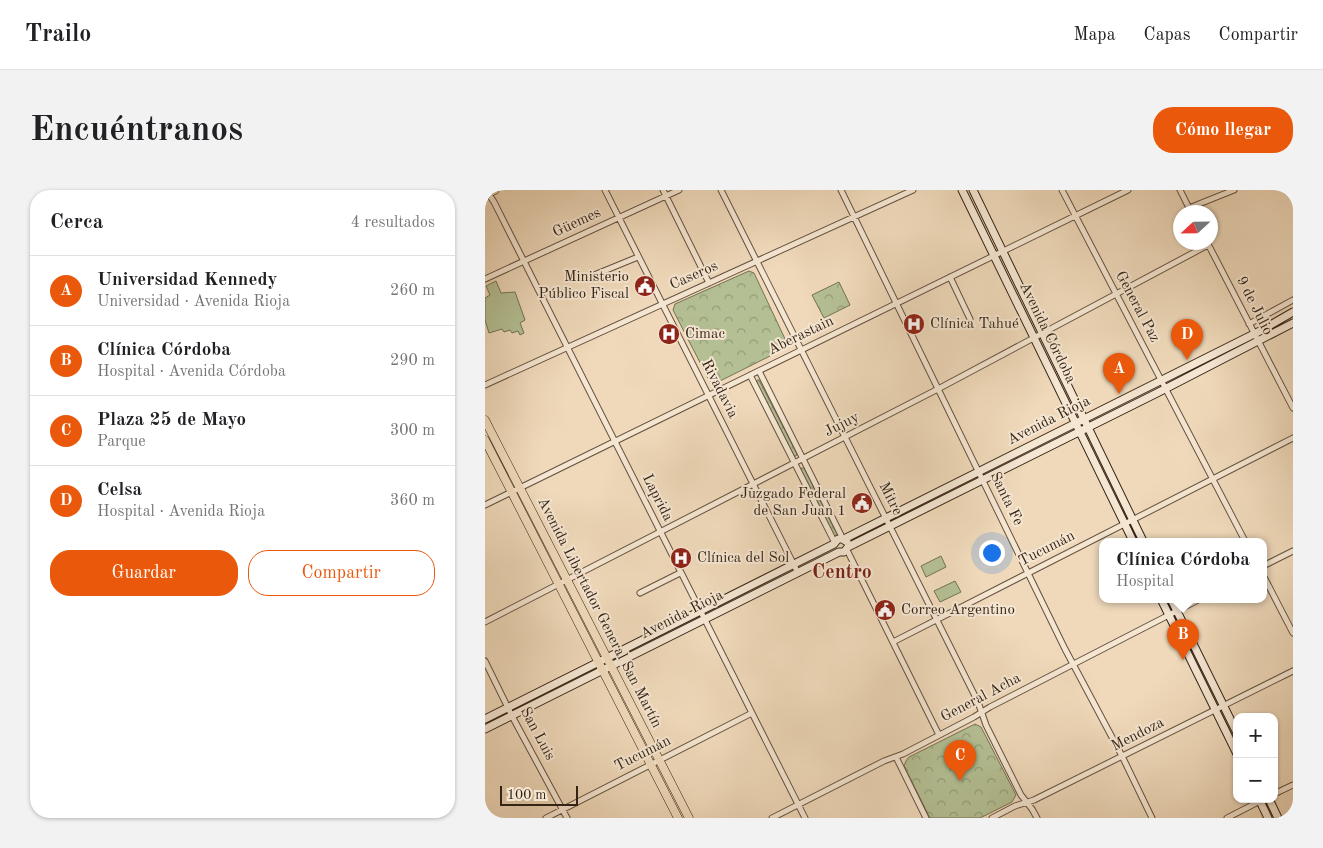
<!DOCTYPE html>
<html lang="es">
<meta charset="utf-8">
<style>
:root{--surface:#fff;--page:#f2f2f2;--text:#202124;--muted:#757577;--line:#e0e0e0;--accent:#ea580c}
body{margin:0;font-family:"Old Standard TT",serif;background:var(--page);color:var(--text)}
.controls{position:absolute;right:15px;bottom:15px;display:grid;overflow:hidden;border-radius:10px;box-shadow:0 1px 4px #0004}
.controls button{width:45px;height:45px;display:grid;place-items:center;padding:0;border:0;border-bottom:1px solid var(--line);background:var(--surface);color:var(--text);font:25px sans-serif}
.compass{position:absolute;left:688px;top:15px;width:45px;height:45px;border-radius:50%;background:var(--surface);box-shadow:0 1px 4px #0004;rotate:248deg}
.scale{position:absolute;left:15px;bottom:12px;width:78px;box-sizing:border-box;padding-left:5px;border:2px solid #352416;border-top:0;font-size:14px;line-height:18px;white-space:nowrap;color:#352416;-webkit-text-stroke:4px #f5e6d2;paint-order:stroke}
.you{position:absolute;left:506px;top:362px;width:18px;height:18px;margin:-12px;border:4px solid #fff;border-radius:50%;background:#1a73e8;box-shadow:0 0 0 8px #1a73e833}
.badge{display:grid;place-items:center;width:32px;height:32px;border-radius:50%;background:var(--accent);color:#fff;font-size:16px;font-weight:700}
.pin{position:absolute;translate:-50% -41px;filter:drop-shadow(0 1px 2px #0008)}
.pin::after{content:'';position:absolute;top:26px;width:18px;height:15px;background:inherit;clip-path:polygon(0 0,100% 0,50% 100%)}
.popup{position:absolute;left:614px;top:348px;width:168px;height:65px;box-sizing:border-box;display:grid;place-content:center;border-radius:10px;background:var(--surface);filter:drop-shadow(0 1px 4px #0005);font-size:16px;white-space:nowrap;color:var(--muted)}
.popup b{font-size:19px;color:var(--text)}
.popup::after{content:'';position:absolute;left:50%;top:100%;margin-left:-10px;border:10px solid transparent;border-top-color:var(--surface)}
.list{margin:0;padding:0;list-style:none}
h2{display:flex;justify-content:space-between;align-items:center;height:65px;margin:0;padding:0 20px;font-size:21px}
h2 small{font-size:16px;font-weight:400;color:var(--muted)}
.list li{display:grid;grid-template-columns:32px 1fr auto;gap:15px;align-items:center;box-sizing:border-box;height:70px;padding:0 20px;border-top:1px solid var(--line)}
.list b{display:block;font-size:19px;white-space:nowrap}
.list p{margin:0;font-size:16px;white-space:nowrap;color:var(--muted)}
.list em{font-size:16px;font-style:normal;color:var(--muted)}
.actions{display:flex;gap:10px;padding:15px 20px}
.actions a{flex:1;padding:11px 0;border:1px solid var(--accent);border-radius:20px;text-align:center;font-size:18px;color:var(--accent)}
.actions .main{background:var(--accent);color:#fff}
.map{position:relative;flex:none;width:808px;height:628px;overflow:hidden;border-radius:20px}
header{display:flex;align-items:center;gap:30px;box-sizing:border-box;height:70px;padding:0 25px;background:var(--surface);border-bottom:1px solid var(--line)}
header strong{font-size:24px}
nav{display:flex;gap:28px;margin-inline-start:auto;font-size:18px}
.intro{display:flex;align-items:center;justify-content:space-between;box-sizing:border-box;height:120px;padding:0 30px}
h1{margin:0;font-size:35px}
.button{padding:12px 22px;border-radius:20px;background:var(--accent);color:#fff;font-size:18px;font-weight:700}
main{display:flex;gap:30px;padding:0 30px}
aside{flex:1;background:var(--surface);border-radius:20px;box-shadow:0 1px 4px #0004}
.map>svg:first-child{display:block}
</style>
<header>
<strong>Trailo</strong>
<nav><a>Mapa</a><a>Capas</a><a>Compartir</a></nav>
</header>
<div class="intro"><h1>Encuéntranos</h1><a class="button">Cómo llegar</a></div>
<main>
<aside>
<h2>Cerca<small>4 resultados</small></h2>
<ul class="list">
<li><span class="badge">A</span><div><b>Universidad Kennedy</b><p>Universidad · Avenida Rioja</p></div><em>260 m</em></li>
<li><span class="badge">B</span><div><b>Clínica Córdoba</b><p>Hospital · Avenida Córdoba</p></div><em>290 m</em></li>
<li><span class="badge">C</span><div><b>Plaza 25 de Mayo</b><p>Parque</p></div><em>300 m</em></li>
<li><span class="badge">D</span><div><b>Celsa</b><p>Hospital · Avenida Rioja</p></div><em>360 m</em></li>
</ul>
<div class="actions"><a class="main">Guardar</a><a>Compartir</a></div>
</aside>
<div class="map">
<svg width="808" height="628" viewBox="0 0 808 628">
<defs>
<pattern id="grass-dots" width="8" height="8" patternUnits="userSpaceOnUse" patternTransform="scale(1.25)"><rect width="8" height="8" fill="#b4c094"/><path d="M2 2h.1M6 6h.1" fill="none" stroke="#939c78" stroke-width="1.8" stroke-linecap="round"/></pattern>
<pattern id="park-crowns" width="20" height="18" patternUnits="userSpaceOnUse" patternTransform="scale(1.25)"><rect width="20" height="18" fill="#b4c094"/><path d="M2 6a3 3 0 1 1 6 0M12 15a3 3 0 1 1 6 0" fill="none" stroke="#939c78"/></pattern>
</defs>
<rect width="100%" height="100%" fill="#efd9ba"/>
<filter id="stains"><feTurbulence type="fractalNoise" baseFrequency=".004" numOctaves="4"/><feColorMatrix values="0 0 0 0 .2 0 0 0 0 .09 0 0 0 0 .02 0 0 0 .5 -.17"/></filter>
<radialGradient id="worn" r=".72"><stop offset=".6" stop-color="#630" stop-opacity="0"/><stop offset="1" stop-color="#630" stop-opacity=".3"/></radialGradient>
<!-- grass -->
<path fill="url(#grass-dots)" stroke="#747255" d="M272,190H274L312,264L311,266H309L271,192Z
M317,278H319L353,346L350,348L315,279Z"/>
<!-- park -->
<path fill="url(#park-crowns)" stroke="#747255" d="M264,81L269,83L301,151V155L299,159L231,193L227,192L224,190L188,120L190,114Z
M354,92L365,115L339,128L327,105Z
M490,534L496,537L531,605L527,612L495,628H445L419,576L421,571L424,567Z"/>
<!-- pitch -->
<path fill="#b4c094" stroke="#747255" d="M11,91L16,103L30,102L40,130L35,133L39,143L35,145L33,141L27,143L25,140L19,142L17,139L4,143L0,130V108L5,105L1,96Z
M456,366L461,377L441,387L436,376Z
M470,391L476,402L455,412L449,401Z"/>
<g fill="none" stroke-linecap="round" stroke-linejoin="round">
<!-- minor casing -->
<g stroke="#64513f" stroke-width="7">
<path id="minor" d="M1,0L9,12L320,628
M120,0L313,383
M178,0L224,93
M236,0L493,512L501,535L536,605L547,619L552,628
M356,0L580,459L637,566L667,628
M577,0L760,351
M695,0L706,22
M704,18L749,0
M722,52L808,218
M109,85L153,67
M465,87L485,129
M0,89L194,0
M764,134L808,110
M274,181L358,349
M265,185L350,353
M0,195L428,0
M0,315L643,0
M362,360L454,545
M778,376L808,361
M778,385L808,443
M155,403L195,383
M0,432L453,199L723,55
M408,452L808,248
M0,471L27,526L82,628
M411,567L441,628
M789,604L808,595
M61,628L267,523
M287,628L399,571L418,564L489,527L505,517L715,409
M507,628L530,616L549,610L808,481
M742,628L779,609"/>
</g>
<!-- secondary casing -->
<g stroke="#352416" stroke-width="9">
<path id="secondary" d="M477,0L648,351
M488,0L658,351
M359,349L775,141L808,122
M676,409L752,564
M686,409L752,543
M0,529L349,354L353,349H357L362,352
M0,539L354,362H359L363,357L672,203L808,133
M774,609L783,628
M784,609L793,628"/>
</g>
<!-- primary casing -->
<g stroke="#352416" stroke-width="9">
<path id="primary" d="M0,5L10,0
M0,230L204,628
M0,250L193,628"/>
</g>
<!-- minor -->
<use href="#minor" stroke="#f5e6d2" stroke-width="5"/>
<!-- secondary -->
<use href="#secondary" stroke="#f5e6d2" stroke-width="7"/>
<!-- primary -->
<use href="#primary" stroke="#efd9ba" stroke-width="8"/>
</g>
<!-- icons -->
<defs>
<g id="civic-disc" transform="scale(1.125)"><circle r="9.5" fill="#8f2418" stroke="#f5e6d2"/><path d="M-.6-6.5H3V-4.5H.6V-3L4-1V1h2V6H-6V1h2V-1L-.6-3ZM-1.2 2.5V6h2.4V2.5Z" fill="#fff"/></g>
<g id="hospital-disc" transform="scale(1.125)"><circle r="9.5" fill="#8f2418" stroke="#f5e6d2"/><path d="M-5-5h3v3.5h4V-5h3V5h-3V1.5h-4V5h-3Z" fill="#fff"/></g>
</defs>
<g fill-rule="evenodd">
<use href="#civic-disc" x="160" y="96"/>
<use href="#hospital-disc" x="429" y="134"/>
<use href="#hospital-disc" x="184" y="144"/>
<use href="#civic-disc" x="377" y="313"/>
<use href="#hospital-disc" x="196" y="368"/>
<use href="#civic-disc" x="400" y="420"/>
</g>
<g text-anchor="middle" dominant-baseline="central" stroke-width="4" stroke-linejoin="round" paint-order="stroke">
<!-- street labels -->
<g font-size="15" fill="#352416" stroke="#f5e6d2">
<text transform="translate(92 33) rotate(-25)">Güemes</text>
<text transform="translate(209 86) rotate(-24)">Caseros</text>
<text transform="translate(769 116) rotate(63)">9 de Julio</text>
<text transform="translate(652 117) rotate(62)">General Paz</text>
<text transform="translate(562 143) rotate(64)">Avenida Córdoba</text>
<text transform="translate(316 146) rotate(-26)">Aberastain</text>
<text transform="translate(234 199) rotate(63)">Rivadavia</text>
<text transform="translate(564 231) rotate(-27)">Avenida Rioja</text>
<text transform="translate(357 235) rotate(-27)">Jujuy</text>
<text transform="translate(172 308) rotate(63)">Laprida</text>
<text transform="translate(405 309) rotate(63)">Mitre</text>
<text transform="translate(521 309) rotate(64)">Santa Fe</text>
<text transform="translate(562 359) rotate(-27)">Tucumán</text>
<text transform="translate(114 423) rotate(63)">Avenida Libertador General San Martín</text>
<text transform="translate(197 425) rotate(-27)">Avenida Rioja</text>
<text transform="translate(496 508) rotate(-28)">General Acha</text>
<text transform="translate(52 544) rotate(62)">San Luis</text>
<text transform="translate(653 545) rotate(-27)">Mendoza</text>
<text transform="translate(158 564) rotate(-27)">Tucumán</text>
</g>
<!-- poi labels -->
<g font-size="15" fill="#352416" stroke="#f5e6d2" text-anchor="start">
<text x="144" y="87" text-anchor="end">Ministerio<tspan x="144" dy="17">Público Fiscal</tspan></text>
<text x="445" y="134">Clínica Tahué</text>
<text x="200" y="144">Cimac</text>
<text x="361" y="304" text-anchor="end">Juzgado Federal<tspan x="361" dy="17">de San Juan 1</tspan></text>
<text x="212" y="368">Clínica del Sol</text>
<text x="416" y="420">Correo Argentino</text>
</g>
<!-- district labels -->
<g font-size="20" font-weight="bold" fill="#7a1f14" stroke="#f5e6d2">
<text x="357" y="383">Centro</text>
</g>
</g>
<rect width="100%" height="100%" filter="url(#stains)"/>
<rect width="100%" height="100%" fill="url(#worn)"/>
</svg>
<div class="controls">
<button>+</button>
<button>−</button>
</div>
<svg class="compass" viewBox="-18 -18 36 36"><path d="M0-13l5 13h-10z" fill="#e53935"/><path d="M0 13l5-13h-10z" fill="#757577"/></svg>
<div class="scale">100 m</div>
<div class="you"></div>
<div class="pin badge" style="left:634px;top:204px">A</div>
<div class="pin badge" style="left:698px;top:470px">B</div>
<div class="popup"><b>Clínica Córdoba</b>Hospital</div>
<div class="pin badge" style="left:475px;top:591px">C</div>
<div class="pin badge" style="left:702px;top:170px">D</div>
</div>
</main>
